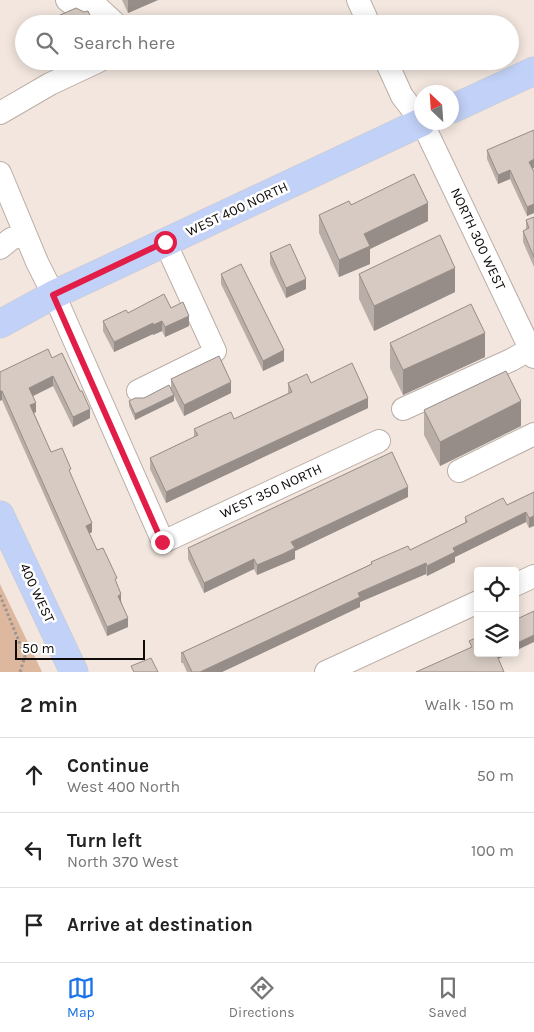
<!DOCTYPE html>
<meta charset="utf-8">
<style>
:root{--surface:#fff;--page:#f6f6f6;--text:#222;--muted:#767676;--line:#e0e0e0;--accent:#1a73e8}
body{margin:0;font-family:Karla,sans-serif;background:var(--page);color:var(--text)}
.controls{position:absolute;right:15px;bottom:15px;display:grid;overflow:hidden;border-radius:5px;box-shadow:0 2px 12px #0003}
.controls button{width:45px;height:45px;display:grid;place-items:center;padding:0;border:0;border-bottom:1px solid var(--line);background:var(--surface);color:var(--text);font:25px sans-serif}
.compass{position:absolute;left:414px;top:85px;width:45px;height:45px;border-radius:50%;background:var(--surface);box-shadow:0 2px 12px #0003;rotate:335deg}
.scale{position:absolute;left:15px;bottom:12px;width:130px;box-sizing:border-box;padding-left:5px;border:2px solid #0e0a08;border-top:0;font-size:14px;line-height:18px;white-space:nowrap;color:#0e0a08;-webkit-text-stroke:4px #fff;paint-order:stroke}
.stop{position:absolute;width:15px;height:15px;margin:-11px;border:4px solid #e11d48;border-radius:50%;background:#fff}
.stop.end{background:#e11d48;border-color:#fff;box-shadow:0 1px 5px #0008}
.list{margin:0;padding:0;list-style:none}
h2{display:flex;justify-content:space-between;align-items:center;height:65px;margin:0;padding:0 20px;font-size:21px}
h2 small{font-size:16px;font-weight:400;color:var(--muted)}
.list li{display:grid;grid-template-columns:32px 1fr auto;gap:15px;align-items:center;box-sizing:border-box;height:75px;padding:0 20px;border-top:1px solid var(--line)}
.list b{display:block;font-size:19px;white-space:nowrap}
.list p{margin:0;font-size:16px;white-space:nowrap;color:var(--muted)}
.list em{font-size:16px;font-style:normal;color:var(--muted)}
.icon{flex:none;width:28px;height:28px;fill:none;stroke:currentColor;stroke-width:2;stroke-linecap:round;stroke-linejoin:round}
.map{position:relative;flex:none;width:534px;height:672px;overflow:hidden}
.search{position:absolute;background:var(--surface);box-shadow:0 2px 12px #0003;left:15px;right:15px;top:15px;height:55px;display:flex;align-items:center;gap:12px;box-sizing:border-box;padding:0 18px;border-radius:28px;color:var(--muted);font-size:19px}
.sheet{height:290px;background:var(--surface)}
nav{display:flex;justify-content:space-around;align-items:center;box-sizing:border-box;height:70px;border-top:1px solid var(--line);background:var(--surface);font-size:14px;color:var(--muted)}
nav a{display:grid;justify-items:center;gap:2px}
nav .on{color:var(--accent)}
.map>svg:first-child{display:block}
</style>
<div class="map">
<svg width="534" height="672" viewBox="0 0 534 672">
<rect width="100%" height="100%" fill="#f2e6de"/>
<!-- green -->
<path fill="#ddb89f" d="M0,584L42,672H0Z"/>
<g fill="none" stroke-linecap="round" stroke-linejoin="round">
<!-- minor casing -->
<g stroke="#baaea6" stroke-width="24">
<path id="minor" d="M67,0L76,7L85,24
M90,0L116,24
M358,0L369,24
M386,61L402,96L422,122
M0,113L50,84L99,61
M422,122L534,357
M0,173L37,262L60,308L163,542L379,441
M0,248L11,239L25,234
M138,391L207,357L215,351L165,242
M403,409L511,360L531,349
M459,471L534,434
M515,585L534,576
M326,672L478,602"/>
</g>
<!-- major casing -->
<g stroke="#cac9c9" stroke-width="29">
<path id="major" d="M452,109L534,71
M0,324L53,295L422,122
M0,515L74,672"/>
</g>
<!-- path -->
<path stroke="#9d948e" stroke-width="3" stroke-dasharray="2.5 2.5" stroke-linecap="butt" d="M0,595L25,656L20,672"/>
<!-- minor -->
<use href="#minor" stroke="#fff" stroke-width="22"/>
<!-- major -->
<use href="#major" stroke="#c2d1f7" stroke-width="28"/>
</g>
<!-- wall -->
<path fill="#b8aea7" d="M122,0H158L128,13Z
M44,61H68L48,70Z
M487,150L533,169L534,172V213L527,216L510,179L498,184L487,159Z
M351,205L428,221L370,249V264L339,277L319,233V215Z
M534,217V267L523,242V231L526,230V220Z
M270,253L306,289L286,298L270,264Z
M221,274L284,361L263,371L221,284Z
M359,274L455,292L374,331L359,299Z
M171,308L189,326L165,337L162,331L153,335V334L114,352L103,331V321L128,313Z
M390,343L485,357L403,395L390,368Z
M52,358L80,391L90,418L73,427L53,386L33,396L36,412L34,413L51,452L71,475L92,532L89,534L97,550L117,584L128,627L107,636L2,400L0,372Z
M171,379L231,393L184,416L174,396V401L135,420L129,406V401L144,398L171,389Z
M288,383H311L368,408L166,503L150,469V458L194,437V429L234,419L288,393Z
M424,410L521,426L440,466L424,435Z
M534,492L529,528L526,522L455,557V562L427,576L426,574L360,602V607L222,672H187L183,663H181V653L371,564V562L410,550L465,523V517L507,505Z
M408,497L295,551V559L283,564L257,575L254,569L204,593L188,559V548Z"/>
<!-- shaded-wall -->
<path fill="#968d88" d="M128,0H158L128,13Z
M48,61H68L48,70Z
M534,159V168L529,171V162Z
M510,170V179L498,184V175Z
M428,203V221L370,249V264L339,277V260L364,234Z
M534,204V213L527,216V207Z
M455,268V292L374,331V306Z
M306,279V289L286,298V288Z
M189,316V326L165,337V327Z
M162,321V331L153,335V325Z
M153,323V334L114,352V342Z
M485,333V357L403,395V370Z
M284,350V361L263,371V361Z
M53,376V386L29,398V388Z
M231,382V393L184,416V405Z
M0,391H2V400L0,401Z
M174,395V401L135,420V414Z
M368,398V408L166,503V492Z
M521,401V426L440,466V442Z
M36,403V412L30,415V405Z
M90,409V418L73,427V417Z
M408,487V497L295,551V559L257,575V565L291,542Z
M526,512V522L455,557V562L427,576V566L453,548Z
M534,516V526L529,528V518Z
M92,523V532L86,535V526Z
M254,559V569L204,593V583Z
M426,563V574L360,602V607L222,672H200L358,593Z
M121,594V604L118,596Z
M128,618V627L107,636V627Z
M534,635V642L515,651V644Z
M496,653H511L496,660Z"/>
<!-- building -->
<path fill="#d6cac2" stroke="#968d88" d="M76,8L84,12L88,11L94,24H40Z
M534,130V159L529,162L534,172V204L527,207L510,170L498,175L487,150Z
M414,174L428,203L364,234L370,246L339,260L319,215L349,201L351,205Z
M534,217V257L523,231L529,228L526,220Z
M440,235L455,268L374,306L359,274Z
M290,244L306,279L286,288L270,253Z
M241,264L284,350L263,361L221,274Z
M164,294L171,308L183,302L189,316L165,327L162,321L153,325V323L114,342L103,321L126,310L128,313Z
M471,304L485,333L403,370L390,343Z
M48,349L52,358L62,353L80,391H82L90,409L73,417L53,376L29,388L36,403L30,405L51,452L62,448L71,469L69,470L92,523L86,526L97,550L103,548L117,578L115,579L121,594L118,596L128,618L107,627L2,391H0V372Z
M219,356L231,382L184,405L171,379Z
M352,363L368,398L166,492L150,458L198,435L194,429L231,412L234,419L292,392L288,383L307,374L311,383Z
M506,371L521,401L440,442L424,410Z
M169,385L174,395L135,414L129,401L135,398H144Z
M392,452L408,487L291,542L295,548L283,554L257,565L254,559L204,583L188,548Z
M534,492V516L529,518L526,512L453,548L455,552L427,566L426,563L358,593L360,597L200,672H192L183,653H181L372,564L371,562L408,546L410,550L467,522L465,517L503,498L507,505Z
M534,611V635L515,644V620Z
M478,637V653H496L504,672H416L472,647L469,641Z
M151,658L158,672H134L131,666Z"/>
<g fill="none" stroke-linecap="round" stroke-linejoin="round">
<!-- route -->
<path stroke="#e11d48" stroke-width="6" d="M162,542L53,295L165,242"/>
</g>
<g text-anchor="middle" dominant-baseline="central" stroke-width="5" stroke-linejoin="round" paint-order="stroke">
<!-- street labels -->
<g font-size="14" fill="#0e0a08" stroke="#fff">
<text transform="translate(237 209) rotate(-25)">WEST 400 NORTH</text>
<text transform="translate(478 239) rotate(65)">NORTH 300 WEST</text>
<text transform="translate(271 491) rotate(-25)">WEST 350 NORTH</text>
<text transform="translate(37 593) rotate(65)">400 WEST</text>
</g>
</g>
</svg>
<div class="controls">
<button><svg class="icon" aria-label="locate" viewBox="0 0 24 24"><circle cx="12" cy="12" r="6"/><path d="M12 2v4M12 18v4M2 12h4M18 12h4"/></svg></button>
<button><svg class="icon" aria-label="layers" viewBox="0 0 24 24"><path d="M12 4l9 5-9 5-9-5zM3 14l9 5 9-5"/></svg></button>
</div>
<svg class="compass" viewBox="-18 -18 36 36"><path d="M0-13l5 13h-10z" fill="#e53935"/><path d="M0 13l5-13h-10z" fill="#767676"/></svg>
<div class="scale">50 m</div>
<div class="stop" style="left:165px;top:242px"></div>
<div class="stop end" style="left:162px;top:542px"></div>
<div class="search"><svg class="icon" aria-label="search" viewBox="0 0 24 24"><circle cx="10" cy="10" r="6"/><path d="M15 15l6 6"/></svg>Search here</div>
</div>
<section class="sheet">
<h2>2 min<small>Walk · 150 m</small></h2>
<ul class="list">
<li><svg class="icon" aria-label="ahead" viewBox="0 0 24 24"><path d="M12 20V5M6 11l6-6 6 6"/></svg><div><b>Continue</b><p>West 400 North</p></div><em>50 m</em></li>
<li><svg class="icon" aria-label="left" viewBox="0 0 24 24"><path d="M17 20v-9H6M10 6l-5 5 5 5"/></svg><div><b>Turn left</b><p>North 370 West</p></div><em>100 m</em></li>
<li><svg class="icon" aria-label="arrive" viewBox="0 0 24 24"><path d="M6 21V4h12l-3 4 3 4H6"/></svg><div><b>Arrive at destination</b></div></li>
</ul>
</section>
<nav>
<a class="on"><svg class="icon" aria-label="map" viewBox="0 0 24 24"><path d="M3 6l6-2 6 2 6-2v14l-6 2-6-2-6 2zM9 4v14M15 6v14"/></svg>Map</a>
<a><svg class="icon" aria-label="directions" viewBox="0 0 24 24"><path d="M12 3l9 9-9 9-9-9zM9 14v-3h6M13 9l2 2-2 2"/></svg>Directions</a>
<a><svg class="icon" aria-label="saved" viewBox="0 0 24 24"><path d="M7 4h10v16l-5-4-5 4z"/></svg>Saved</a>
</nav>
